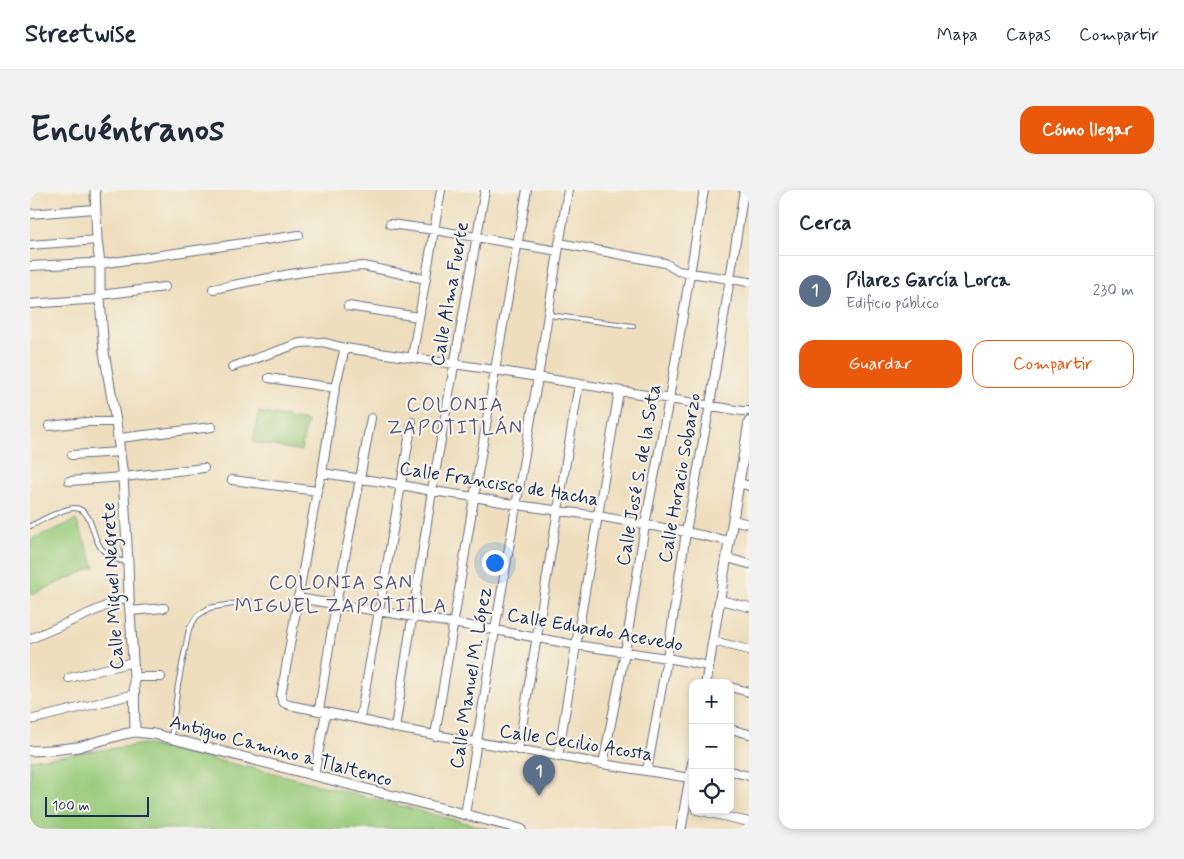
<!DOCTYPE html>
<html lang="es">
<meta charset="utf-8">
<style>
:root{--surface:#fff;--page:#f2f2f3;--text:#1f2937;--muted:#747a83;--line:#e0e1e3;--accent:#ea580c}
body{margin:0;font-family:Mynerve,sans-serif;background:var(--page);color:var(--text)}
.controls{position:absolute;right:15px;bottom:15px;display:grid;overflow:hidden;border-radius:10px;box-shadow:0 2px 8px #0003}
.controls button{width:45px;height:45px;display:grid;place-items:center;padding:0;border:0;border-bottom:1px solid var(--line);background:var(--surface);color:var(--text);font:25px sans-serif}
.scale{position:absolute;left:15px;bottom:12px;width:104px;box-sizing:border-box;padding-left:5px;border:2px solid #1b2f5e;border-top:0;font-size:14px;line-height:18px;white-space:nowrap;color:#1b2f5e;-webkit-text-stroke:4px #f7f3e8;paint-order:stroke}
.you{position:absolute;left:464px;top:372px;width:18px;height:18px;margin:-12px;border:4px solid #fff;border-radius:50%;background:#1a73e8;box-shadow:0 0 0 8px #1a73e833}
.badge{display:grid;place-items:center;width:32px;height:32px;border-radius:50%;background:var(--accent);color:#fff;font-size:16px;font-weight:700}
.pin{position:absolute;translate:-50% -41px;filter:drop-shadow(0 1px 2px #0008)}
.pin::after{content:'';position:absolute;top:26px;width:18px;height:15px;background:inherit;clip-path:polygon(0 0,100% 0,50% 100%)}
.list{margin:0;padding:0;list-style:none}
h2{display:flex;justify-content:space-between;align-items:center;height:65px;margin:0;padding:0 20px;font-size:21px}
h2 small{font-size:16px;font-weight:400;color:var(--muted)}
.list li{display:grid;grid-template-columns:32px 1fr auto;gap:15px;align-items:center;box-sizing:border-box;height:70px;padding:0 20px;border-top:1px solid var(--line)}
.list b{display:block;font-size:19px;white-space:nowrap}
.list p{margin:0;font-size:16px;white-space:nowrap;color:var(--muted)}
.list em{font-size:16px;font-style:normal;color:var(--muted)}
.actions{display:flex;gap:10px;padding:15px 20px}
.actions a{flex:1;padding:11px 0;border:1px solid var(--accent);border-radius:15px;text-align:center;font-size:18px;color:var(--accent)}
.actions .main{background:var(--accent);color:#fff}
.icon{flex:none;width:28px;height:28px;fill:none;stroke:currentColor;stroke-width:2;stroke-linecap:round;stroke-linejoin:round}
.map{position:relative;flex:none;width:719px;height:639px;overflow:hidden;border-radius:15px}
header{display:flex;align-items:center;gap:30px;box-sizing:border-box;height:70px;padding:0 25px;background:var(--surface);border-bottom:1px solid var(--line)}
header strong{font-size:24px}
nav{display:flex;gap:28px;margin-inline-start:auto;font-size:18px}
.intro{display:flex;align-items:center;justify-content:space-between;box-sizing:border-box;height:120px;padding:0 30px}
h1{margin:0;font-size:35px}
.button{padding:12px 22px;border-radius:15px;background:var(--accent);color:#fff;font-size:18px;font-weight:700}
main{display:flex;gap:30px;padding:0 30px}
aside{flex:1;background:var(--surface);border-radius:15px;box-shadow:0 2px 8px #0003}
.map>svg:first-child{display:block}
</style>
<header>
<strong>Streetwise</strong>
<nav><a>Mapa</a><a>Capas</a><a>Compartir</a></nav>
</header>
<div class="intro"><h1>Encuéntranos</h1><a class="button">Cómo llegar</a></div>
<main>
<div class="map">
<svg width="719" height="639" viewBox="0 0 719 639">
<rect width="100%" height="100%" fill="#f7f3e8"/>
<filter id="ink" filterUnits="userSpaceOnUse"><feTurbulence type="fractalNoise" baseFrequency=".02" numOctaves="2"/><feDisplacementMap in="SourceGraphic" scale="10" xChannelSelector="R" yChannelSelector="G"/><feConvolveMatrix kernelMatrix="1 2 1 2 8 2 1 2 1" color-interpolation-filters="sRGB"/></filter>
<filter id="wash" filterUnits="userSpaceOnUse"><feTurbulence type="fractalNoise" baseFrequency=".0096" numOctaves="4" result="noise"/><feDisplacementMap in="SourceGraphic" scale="20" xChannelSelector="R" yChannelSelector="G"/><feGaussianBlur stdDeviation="1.12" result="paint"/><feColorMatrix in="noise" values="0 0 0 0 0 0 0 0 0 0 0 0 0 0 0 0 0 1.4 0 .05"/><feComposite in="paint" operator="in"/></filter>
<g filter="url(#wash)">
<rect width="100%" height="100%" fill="#efdebd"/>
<!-- green -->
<path fill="#98ca79" stroke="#5a7c6c" d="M229,222L277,231L271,261L223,252Z
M46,330L65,377L0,405V350Z
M114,554L240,582L460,639H0V570Z"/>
</g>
<g filter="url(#ink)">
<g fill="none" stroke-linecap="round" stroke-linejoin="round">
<!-- service casing -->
<g stroke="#656c7f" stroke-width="6">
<path id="service" d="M519,125L603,136
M0,336C11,331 33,318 44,318C60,318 62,340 67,351C72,363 85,371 98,372
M141,549L148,495L159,439L167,426L179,418L220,411"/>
</g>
<!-- minor casing -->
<g stroke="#656c7f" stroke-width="10">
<path id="minor" d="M0,24L65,19
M360,34L405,40L528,61
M529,53L635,73L648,81L719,92
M0,55L67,50
M0,76L62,73L70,74L269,45
M183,99C233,89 283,78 334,76L396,89
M70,105L135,97
M0,114L70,109
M318,116L389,127
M315,158L305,198L292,283L287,301L251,506C252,512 253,513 259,515L330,529L365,538L573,574L660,588
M382,168L411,0
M202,177L270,153L292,152L315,158L465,180L712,221H719
M239,188L305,198
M19,236L56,232H86
M89,248L182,237
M42,265L90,262
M292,283L372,295L402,301L445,307L487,315L568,326L656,342L699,351
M202,290L287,301
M39,291L93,287L174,278
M710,293L719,296
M703,330L719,334
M697,368L719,374
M267,408L465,440L546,455L637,468L679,476
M690,410L719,417
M100,421L134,418
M0,449L99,406
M683,451L719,460
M104,487H131
M39,488L103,472
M700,497L719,502
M289,520L306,414L330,289L341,228
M330,529L382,232
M0,530L105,504
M365,538L402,301L455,0
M700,539L719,544
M405,546L465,180L497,0
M488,560L549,194
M528,567L546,455L589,201
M573,574L595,462L615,335L639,209L674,0
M617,581L637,468L656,342L680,215L714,0
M700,581L719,586
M284,586L296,522
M667,620L719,632
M435,625L465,440L508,187L538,0"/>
</g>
<!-- tertiary casing -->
<g stroke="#656c7f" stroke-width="11">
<path id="tertiary" d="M65,0L67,50L70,74V109L74,162L86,232L93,287L98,372L99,406L104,487L105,542
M676,493L719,232
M0,561L21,560L48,557L94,544L105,542L124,544L491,639
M651,639L663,570"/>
</g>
<!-- service -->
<use href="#service" stroke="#fff" stroke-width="4"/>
<!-- minor -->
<use href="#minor" stroke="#fff" stroke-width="8"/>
<!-- tertiary -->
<use href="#tertiary" stroke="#fff" stroke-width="9"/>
</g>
</g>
<g text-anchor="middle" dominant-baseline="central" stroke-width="4.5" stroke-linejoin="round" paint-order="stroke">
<!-- street labels -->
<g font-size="19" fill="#1b2f5e" stroke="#f7f3e8">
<text transform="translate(420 104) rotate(-80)">Calle Alma Fuerte</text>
<text transform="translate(609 285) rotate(-80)">Calle José S. de la Sota</text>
<text transform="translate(650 288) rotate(-80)">Calle Horacio Sobarzo</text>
<text transform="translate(469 294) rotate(9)">Calle Francisco de Hacha</text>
<text transform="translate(83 396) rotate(-93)">Calle Miguel Negrete</text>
<text transform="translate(565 440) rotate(10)">Calle Eduardo Acevedo</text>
<text transform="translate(441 488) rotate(-81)">Calle Manuel M. López</text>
<text transform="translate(546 553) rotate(9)">Calle Cecilio Acosta</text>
<text transform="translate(251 561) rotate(15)">Antiguo Camino a Tlaltenco</text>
</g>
<!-- neighbourhood labels -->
<g font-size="20" letter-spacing="1" fill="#585886" stroke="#f7f3e8">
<text x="425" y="215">COLONIA<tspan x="425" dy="23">ZAPOTITLÁN</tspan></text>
<text x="311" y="393">COLONIA SAN<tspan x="311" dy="23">MIGUEL ZAPOTITLA</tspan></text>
</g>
</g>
</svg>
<div class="controls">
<button>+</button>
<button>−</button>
<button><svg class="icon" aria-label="locate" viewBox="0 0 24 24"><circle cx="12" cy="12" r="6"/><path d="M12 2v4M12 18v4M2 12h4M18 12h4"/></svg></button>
</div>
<div class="scale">100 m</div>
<div class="you"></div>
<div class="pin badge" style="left:509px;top:606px;background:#5c6f8a">1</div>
</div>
<aside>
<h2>Cerca<small></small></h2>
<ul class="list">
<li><span class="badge" style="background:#5c6f8a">1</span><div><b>Pilares García Lorca</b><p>Edificio público</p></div><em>230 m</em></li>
</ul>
<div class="actions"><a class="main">Guardar</a><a>Compartir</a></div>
</aside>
</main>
